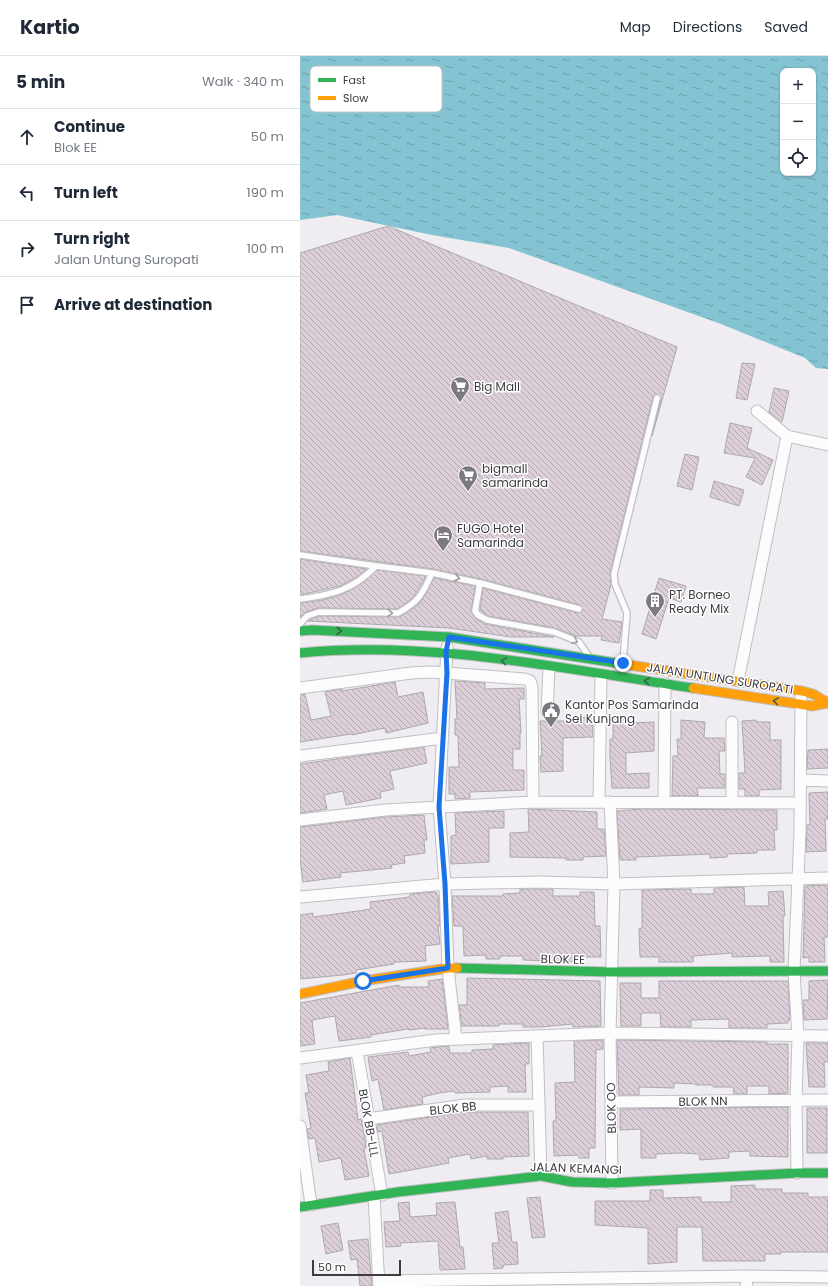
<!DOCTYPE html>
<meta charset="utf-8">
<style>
:root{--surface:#fff;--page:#f6f6f7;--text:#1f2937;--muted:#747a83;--line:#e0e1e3}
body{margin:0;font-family:Poppins,sans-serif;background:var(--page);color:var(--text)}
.controls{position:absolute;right:12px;top:12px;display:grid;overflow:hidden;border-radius:8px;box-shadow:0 1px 3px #0004}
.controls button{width:36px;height:36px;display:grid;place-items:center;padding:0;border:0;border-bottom:1px solid var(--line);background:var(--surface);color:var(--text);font:20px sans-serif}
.scale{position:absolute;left:12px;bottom:10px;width:89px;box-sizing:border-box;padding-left:4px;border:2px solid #3e3c40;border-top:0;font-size:11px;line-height:14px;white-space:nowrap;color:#3e3c40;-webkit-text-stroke:3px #fff;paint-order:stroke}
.stop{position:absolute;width:12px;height:12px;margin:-9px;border:3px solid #1a73e8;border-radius:50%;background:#fff}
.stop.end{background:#1a73e8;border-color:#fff;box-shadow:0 1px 4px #0008}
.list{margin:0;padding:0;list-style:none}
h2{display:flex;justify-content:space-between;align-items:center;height:52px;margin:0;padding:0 16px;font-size:17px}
h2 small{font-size:13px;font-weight:400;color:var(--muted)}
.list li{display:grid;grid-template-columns:26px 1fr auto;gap:12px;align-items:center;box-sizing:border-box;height:56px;padding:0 16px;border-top:1px solid var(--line)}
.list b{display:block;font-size:15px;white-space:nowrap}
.list p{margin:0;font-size:13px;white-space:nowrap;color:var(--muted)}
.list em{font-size:13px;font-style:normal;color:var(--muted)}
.icon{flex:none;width:22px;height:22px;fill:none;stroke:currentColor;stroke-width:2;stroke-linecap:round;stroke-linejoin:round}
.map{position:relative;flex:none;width:528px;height:1230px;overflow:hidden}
header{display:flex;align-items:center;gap:24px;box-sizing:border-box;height:56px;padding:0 20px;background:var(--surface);border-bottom:1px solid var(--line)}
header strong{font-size:19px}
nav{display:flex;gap:22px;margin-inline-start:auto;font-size:14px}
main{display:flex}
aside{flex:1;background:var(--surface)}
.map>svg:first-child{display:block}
</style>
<header>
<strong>Kartio</strong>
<nav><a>Map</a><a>Directions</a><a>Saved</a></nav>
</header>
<main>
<aside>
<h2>5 min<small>Walk · 340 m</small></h2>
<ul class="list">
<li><svg class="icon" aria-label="ahead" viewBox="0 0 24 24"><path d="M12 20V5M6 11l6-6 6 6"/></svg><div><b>Continue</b><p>Blok EE</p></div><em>50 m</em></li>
<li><svg class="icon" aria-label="left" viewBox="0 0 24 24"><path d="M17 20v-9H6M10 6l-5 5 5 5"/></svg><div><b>Turn left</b></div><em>190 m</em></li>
<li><svg class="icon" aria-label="right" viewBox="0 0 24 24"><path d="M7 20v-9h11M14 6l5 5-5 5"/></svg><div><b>Turn right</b><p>Jalan Untung Suropati</p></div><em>100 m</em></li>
<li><svg class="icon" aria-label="arrive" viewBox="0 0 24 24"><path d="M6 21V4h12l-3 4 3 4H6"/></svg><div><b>Arrive at destination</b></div></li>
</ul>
</aside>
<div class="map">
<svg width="528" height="1230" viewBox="0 0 528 1230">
<defs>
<pattern id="water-ripples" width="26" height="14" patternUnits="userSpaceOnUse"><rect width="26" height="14" fill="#83c3d2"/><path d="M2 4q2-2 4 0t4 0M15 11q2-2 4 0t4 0" fill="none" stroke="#6da0ac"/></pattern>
<pattern id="building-back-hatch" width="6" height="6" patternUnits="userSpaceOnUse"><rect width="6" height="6" fill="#dccfda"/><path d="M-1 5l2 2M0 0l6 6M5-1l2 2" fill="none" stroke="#b4a9b2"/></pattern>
</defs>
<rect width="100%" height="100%" fill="#efecf2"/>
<!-- water -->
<path fill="url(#water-ripples)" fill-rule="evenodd" d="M0,0H528V313L516,312L505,302L421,268L209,192L132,179L37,159L0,164ZM483,15H513V117H483Z"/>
<!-- building -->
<path fill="url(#building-back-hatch)" stroke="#aca9ad" d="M88,170L377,291L352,380L361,343L358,338L353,341L310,517L311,529L302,563L322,566L319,587L301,584L302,580H276L255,572L188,560L180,554L183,532L278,557L283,554L280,549L181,523L133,513L0,495V197Z
M442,307L455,308L447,344L436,342Z
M474,332L489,335L482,366L469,356Z
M430,367L452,372L447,392L473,404L462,429L446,421L455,402L424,397Z
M385,398L399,401L392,434L377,430Z
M414,425L444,434L439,450L410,441Z
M0,503L67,513L57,521L40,530L0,539Z
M77,514L126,520L113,542L97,553L19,552L5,556L0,562V547L23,544L43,538L61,528Z
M134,522L175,530L171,556L176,563L185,568L254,581H211L149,572L8,565L20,560L100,561L119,548L126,538Z
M359,522L386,530L381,546L369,542L356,583L342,578Z
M155,625L185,627V633L224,632V643H219L221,677H220V693H213V714H224V734L170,736V742L155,743V738H149V711H159L158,679H155V663H157Z
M95,626L98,641L123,636L128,667L86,677L85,672L52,679L51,678L0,686V639L5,638L11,664L31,660L25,636L42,633V635Z
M292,661L293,681L263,682V715L241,716L240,700H242L240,665H267V662Z
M328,663V667L354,666V695L326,697V718L349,717V732H312L310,702V683H313V664Z
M381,664L405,666L404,682H424L425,695H419L420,718H425V732H397L398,740H372L373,700H378L377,683H381Z
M456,664V666H470V684H481V733L459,734V740H445V733H439V717H445L442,665Z
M124,691L127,707L90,715L94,733L80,736L81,742L46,749L43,735L24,739L27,753L0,757V708Z
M528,693V712L507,713L508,694Z
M528,736V763H525L526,795L506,796L507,769H510L509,737Z
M228,753L297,756V773H304L306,800L283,801V804H266V802L210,801V777L229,776Z
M341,753L477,754V774H474L475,794H457V797L427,798V801L410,802V798L387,799L336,801V804H320L317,755Z
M204,755V772H189V806L151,808V780L156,779L155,757Z
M124,759L127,784H124L125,797L104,800L105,807L91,809L92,812L40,817L41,821L3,826L0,803V771L86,761Z
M528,829V881H524L525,906H509V901L503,902L505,830Z
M444,831L445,850H469L468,836L483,835L485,860H483L484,906H470V900H467L432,901V897L393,900V906H359V901H340L339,873L342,872V834L391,833V838H414V832Z
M220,833H253V840H280V836H294L295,870H300L301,901H278L273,902V906L223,904V900H200V903H186V899L164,900L163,870H154L152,840H203V838L220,837Z
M136,836L138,840L140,870H138L140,888L125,890L126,905L94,906V908L56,914V917L43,919L0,923V859L13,857V861L58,855L71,853L70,846L110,841V838Z
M167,922L300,925L301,970L273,971V968L240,971H223V968H199V970H162L159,949H167Z
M142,923L148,973H125V972L109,974L108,973L71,979V981L39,985L35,960L12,964L15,988L0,990V947L99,929V931H129L128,925Z
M528,924L527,963L504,964L503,944H509V925Z
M359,925H488L490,964H488V967L467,968V972H429V963L391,964V971H361L360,957H341V970H321L320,927H341V942H359Z
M303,984V993L296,994L295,1092H289V1102H279L278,1099L254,1100L253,1065H256L255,1027L275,1026L274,985Z
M317,984L467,986V988H488V1037L469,1038V1030H447V1038H434L433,1031H413V1029H396V1028L374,1027V1032L339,1031V1039H319Z
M229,987V1008H225L226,1036H208V1030L190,1031V1036L155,1037L154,1035L139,1037L122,1041L123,1048L84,1054L78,1023L72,1025L68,1001L108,996L109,1000L131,996L130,992L138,991L149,990L150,997H172V994L193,993V989Z
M506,987H528V1006H524L525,1031H509Z
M50,1002L58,1064L61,1063L64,1078L66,1092L64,1093L69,1120L45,1124L41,1102L19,1106L15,1082L9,1083L7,1073L11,1072L5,1037H9L6,1019L29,1015L28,1006Z
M488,1051V1101L450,1100V1095L429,1096V1102L400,1104L399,1098L381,1097L356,1098V1102H341V1073L320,1074V1053Z
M507,1052H527V1097H507Z
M164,1056H228L229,1100L203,1101V1103H187V1100L171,1103L170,1098L148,1102L149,1107L89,1118L82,1075L78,1076L77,1069Z
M455,1129V1133H482V1137H508V1141H528V1196H480L481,1198H465V1205H403L402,1171H377V1206L348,1208V1172L295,1169V1145H350V1134H363V1142L401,1141V1146H431V1130Z
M240,1141L245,1181L232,1182L227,1142Z
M109,1146L110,1161L137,1159L136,1147L155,1146L160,1191H163L165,1213L140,1214L138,1185L100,1187L101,1190L86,1191L84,1166L100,1165L98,1147Z
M208,1155L212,1186H217L218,1208L203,1209V1212L194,1213L192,1187H199L195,1157Z
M38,1167L43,1194L26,1198L21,1170Z
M68,1183L72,1230H60L57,1203L51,1204L48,1185Z"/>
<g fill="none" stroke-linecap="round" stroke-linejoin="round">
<!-- lane casing -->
<g stroke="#c1bfc3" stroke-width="8">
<path id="lane" d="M0,499L76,510
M180,527L279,553
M0,543C32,539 53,534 76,510L132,517
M0,568L7,560L19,556L98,557C119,546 123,537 132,517L180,527L175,555L178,559L187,564L254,576L279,586L288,599
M323,606L327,557L315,528L314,518L357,342"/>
</g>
<!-- street casing -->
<g stroke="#c1bfc3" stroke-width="13">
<path id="street" d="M457,355L487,380L528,389
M147,591L139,751L145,828L148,912L156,983
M438,625L487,380
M0,632L111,617L132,616L225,623L230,625L232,631L233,746
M247,656L249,612
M0,700L143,682
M501,724L528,725
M299,746L301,619
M310,746L314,828L310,977L312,1127
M364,746L365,628
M432,747V666
M0,764L85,754L233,746L500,747
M0,841L145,828L239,826L314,828L528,822
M237,980L241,1120
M57,995L82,1139
M0,1002L136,984L310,977L528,980
M311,1046L528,1044
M68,1063L165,1049H239
M0,1070L11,1149
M497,1117L496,1044L498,981L494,915L500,776L501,641
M74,1141L79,1230
M79,1225L448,1220L528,1221
M446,1230L448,1220"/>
</g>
<!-- fast casing -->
<g stroke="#c1bfc3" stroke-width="11">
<path id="fast" d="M0,575L12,574L149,581L329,609
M0,597C131,584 264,613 393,632
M157,912L311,916L528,915
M0,1151L98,1136L241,1120L272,1126L312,1127L497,1117H528"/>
</g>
<!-- slow casing -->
<g stroke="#c1bfc3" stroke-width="11">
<path id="slow" d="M329,609L502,635L513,638L528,647
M393,632L512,650L528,647
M0,938L63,925L148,912H157"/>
</g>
<!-- lane -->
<use href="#lane" stroke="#fdfcfd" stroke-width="5.5"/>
<!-- street -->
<use href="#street" stroke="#fdfcfd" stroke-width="11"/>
<!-- fast -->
<use href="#fast" stroke="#30b455" stroke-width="9"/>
<!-- slow -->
<use href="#slow" stroke="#ff9f0a" stroke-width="9"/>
</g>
<!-- one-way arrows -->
<defs><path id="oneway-chevron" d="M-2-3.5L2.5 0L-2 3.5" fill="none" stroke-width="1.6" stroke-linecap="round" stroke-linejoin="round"/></defs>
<g stroke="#9e9c9e">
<use href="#oneway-chevron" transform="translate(157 522) rotate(12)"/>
<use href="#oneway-chevron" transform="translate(90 557) rotate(1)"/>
<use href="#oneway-chevron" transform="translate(275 585) rotate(27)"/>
</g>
<g stroke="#3a6046">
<use href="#oneway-chevron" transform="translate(39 575) rotate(3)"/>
<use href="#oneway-chevron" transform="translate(204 605) rotate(-171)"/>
<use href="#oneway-chevron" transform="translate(347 625) rotate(-172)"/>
<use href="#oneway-chevron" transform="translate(476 645) rotate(-171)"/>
</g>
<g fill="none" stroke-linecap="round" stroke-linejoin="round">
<!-- route -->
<path stroke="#1a73e8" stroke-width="5" d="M63,925L148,912L145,828L139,751L147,617L146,596L149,581L323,607"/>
</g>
<!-- icons -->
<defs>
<g id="supermarket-pin" transform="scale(1)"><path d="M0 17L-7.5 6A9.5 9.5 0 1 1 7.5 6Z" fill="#7c7a7e" stroke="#fff"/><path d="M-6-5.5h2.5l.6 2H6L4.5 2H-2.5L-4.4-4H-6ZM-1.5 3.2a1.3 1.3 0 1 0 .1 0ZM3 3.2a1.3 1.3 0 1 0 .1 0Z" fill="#fff"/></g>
<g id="hotel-pin" transform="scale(1)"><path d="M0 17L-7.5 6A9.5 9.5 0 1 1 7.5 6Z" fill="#7c7a7e" stroke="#fff"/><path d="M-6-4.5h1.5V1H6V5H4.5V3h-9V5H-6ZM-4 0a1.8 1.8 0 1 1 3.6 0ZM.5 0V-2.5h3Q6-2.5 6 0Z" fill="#fff"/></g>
<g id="building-pin" transform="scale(1)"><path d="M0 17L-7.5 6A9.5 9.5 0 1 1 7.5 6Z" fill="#7c7a7e" stroke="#fff"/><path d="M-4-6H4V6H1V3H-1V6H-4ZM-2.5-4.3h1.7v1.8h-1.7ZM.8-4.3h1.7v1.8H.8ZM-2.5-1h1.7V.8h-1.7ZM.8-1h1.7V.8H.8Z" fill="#fff"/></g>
<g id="civic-pin" transform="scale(1)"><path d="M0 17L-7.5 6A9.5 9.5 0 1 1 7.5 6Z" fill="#7c7a7e" stroke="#fff"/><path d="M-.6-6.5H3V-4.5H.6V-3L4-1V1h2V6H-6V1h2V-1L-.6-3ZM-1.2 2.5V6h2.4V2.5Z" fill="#fff"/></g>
</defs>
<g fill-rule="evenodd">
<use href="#supermarket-pin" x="160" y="330"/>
<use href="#supermarket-pin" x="168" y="419"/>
<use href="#hotel-pin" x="143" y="479"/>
<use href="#building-pin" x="355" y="545"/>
<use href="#civic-pin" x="251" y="655"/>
</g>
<g text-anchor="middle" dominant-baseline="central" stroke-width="3" stroke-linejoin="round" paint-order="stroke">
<!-- poi labels -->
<g font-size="12" fill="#3e3c40" stroke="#fff" text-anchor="start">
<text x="174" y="330">Big Mall</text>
<text x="182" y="412">bigmall<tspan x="182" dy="14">samarinda</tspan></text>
<text x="157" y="472">FUGO Hotel<tspan x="157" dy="14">Samarinda</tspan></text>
<text x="369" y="538">PT. Borneo<tspan x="369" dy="14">Ready Mix</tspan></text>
<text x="265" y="648">Kantor Pos Samarinda<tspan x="265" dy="14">Sei Kunjang</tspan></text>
</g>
<!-- street labels -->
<g font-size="12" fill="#3e3c40" stroke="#fff">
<text transform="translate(420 622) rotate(9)">JALAN UNTUNG SUROPATI</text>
<text transform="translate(263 903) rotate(1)">BLOK EE</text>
<text transform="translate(403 1045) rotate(-1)">BLOK NN</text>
<text transform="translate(153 1052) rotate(-6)">BLOK BB</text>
<text transform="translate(311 1052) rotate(-91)">BLOK OO</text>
<text transform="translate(69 1067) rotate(80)">BLOK BB-LLL</text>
<text transform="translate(276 1112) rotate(2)">JALAN KEMANGI</text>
</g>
</g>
<!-- legend -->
<rect x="10" y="10" width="132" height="46" rx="6" fill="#fff" stroke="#c5c4c6" stroke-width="1"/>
<rect x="18" y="22" width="18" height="4" fill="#30b455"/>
<rect x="18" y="40" width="18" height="4" fill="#ff9f0a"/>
<g font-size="11" fill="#3e3c40">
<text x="43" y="28">Fast</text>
<text x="43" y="46">Slow</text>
</g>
</svg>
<div class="controls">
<button>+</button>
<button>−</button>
<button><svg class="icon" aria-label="locate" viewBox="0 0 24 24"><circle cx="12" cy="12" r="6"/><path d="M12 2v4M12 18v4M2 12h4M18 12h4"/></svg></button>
</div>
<div class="scale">50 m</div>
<div class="stop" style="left:63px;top:925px"></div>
<div class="stop end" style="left:323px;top:607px"></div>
</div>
</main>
